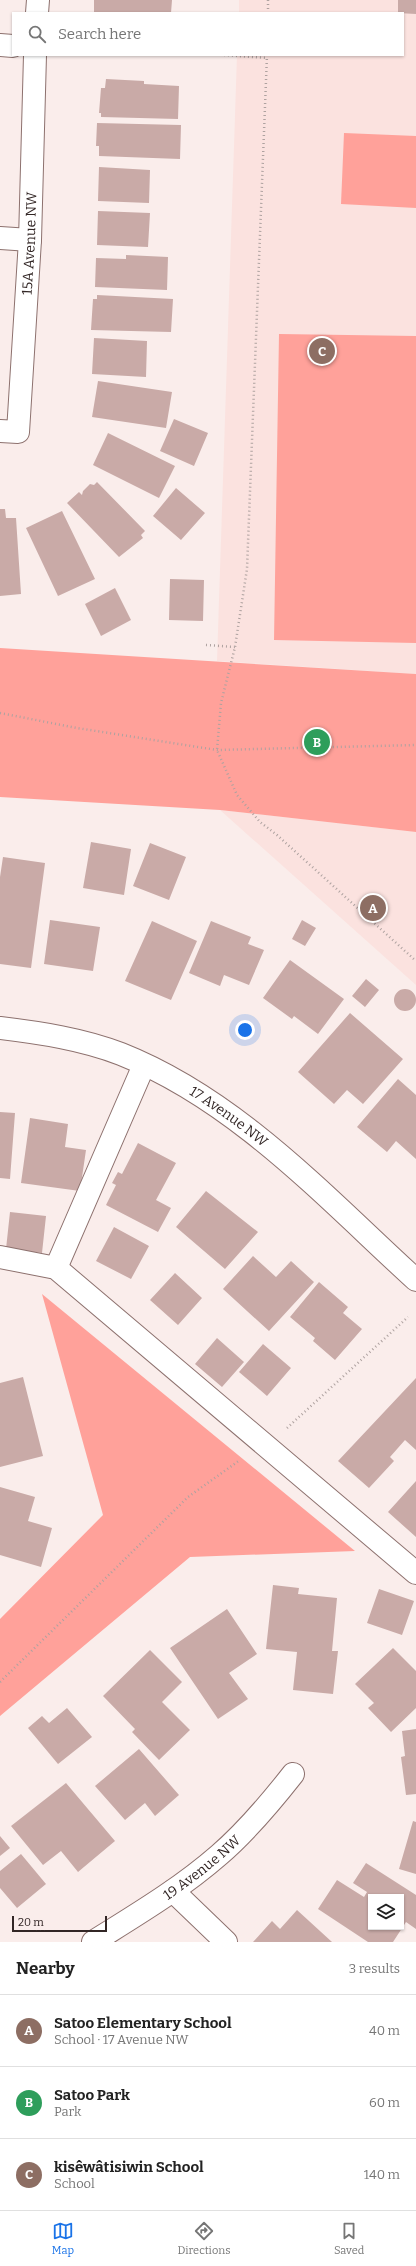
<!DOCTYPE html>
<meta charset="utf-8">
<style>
:root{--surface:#fff;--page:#f2f2f2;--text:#222;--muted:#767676;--line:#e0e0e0;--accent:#1a73e8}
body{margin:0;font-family:Bitter,serif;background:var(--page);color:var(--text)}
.controls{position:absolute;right:12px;bottom:12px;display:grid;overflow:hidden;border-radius:0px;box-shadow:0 1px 3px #0004}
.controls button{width:36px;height:36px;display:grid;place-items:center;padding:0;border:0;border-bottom:1px solid var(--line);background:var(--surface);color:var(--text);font:20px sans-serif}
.scale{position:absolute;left:12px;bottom:10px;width:95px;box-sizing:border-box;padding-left:4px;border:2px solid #322625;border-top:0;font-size:11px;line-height:14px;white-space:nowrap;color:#322625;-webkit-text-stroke:3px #faedeb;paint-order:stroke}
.you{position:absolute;left:245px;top:1030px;width:14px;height:14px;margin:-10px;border:3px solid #fff;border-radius:50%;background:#1a73e8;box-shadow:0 0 0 6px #1a73e833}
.badge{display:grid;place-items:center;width:26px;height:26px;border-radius:50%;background:var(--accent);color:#fff;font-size:13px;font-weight:700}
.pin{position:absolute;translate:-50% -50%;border:2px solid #fff;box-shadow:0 1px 4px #0006}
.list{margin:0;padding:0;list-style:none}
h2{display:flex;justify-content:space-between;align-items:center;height:52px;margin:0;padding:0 16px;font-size:17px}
h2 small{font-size:13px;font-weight:400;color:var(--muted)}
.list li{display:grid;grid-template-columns:26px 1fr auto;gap:12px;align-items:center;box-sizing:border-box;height:72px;padding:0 16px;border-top:1px solid var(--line)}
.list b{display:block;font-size:15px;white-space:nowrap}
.list p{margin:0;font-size:13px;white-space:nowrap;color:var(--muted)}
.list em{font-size:13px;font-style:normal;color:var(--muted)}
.icon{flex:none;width:22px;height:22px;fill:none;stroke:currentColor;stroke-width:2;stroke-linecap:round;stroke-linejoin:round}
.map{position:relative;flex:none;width:416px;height:1942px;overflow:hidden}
.search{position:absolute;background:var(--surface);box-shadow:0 1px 3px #0004;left:12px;right:12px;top:12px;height:44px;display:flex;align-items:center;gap:10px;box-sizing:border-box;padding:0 14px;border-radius:0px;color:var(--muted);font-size:15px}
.sheet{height:268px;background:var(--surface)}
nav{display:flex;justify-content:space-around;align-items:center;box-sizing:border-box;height:56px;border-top:1px solid var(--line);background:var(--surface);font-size:11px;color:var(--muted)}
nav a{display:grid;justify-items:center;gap:2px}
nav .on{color:var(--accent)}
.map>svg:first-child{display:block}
</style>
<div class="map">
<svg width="416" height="1942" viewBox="0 0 416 1942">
<rect width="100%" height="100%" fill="#faedeb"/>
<!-- built -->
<path fill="#fbe2df" d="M239,0H416V674L217,661L237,55H403V13H239Z
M220,810L416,832V985Z"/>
<!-- green -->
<path fill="#ffa19a" d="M344,133L416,136V208L341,204Z
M279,334L416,336V643L274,640Z
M0,648L416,674V832L220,810L0,797Z
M42,1294L355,1551L190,1557L0,1716V1619L103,1515Z"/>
<!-- building -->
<path fill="#c9aaa7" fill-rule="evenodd" d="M94,0H172L171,13H94Z
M398,0H416V14L398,13Z
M106,79L144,81V84L179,86L178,119L101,117V113H99L101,88H105Z
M97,123L181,125L180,159L99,156V146H96Z
M99,167L150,170L149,203L98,201Z
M98,211L150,213L148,247L97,245Z
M126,255L168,257L167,290L95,287L96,258L126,259Z
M97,295L173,299L171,332L91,330L93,299H97Z
M94,338L147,341L146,377L92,374Z
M98,381L172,392L166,428L92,417Z
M174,419L208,433L194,466L160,451Z
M108,433L175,466L159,498L93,465Z
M97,482L145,531L141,535L143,538L119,557L67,503L79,492L82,495L83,491L90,484L94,485Z
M176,488L205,513L181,540L153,516Z
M0,509H5L6,518H16L21,594L0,596Z
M62,511L95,579L58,596L26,528Z
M170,579L204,580L203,621L169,620Z
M115,588L131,620L101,636L85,604Z
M91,842L131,849L124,895L83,888Z
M150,843L186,857L169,900L133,886Z
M3,857L45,863L31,968L0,964V877Z
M50,920L100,927L93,971L44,964Z
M302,920L316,928L305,946L292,939Z
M152,921L197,941L171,1000L125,981Z
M211,921L251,937L248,944L264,950L249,985L224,975L220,986L189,973Z
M290,960L344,999L318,1034L294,1016L292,1019L263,998Z
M366,979L379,990L365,1007L352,996Z
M394 1000a11 11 0 1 1 22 0a11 11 0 1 1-22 0Z
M350,1013L403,1059L363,1104L347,1090L334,1104L298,1072Z
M398,1079L416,1095V1159L396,1141L387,1152L357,1127Z
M0,1112L15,1113L10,1179L0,1178Z
M30,1118L68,1124L65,1147L86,1150L80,1191L21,1183Z
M138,1143L176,1163L156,1200L171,1208L158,1232L106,1205L116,1185L112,1183L118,1172L122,1174Z
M206,1191L258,1232L225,1269L176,1227Z
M10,1212L46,1216L42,1253L6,1249Z
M114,1227L149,1246L131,1279L96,1261Z
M253,1256L276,1277L291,1261L314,1282L269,1331L223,1289Z
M175,1273L202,1298L178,1325L150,1300Z
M319,1282L348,1307L343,1313L362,1329L335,1360L313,1341L315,1338L290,1317Z
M217,1338L244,1362L222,1387L195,1364Z
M263,1344L291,1368L267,1396L239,1372Z
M23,1377L43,1456L0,1467V1383Z
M416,1378V1450L405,1440L390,1457L394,1461L369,1488L338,1461Z
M416,1481V1537L388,1512Z
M0,1487L35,1497L28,1521L52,1528L41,1567L0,1555Z
M273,1585L299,1588L298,1594L337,1598L332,1651H338L333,1694L293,1690L297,1652L266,1649Z
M379,1589L414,1601L402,1635L367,1623Z
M227,1609L257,1654L229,1673L248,1699L218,1719L170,1648Z
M393,1648L416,1671V1708L391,1732L368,1708L374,1703L355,1684Z
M150,1650L182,1682L162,1702L190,1730L159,1760L132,1732L135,1729L103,1696Z
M67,1708L92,1737L58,1764L28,1728L42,1716L49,1723Z
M416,1729V1794L406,1795L401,1757L405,1756L402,1731Z
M139,1749L179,1795L155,1816L145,1803L125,1820L95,1786Z
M66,1783L115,1841L78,1872L61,1851L43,1865L11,1826Z
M413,1821L416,1822V1874L399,1869Z
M0,1836L10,1848L0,1856Z
M21,1854L46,1884L17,1908L0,1888V1871Z
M366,1863L416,1895V1929L406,1922L393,1942H368L318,1909L337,1880L364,1897L367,1892L353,1883ZM371,1897H401V1927H371Z
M297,1910L332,1942H253L272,1921L280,1929Z"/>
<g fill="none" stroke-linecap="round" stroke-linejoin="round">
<!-- minor casing -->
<g stroke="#8d716e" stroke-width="24">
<g id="minor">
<path d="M37,13L38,0"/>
<path d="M0,45L13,46"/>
<path d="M0,238L30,240"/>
<path id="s1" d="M0,431L18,432L30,240L35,55"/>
<path id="s2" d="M0,1028C41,1033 82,1039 121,1054C237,1100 326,1198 416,1280"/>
<path d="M0,1257L56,1268L416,1573"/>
<path d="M56,1268L144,1065"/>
<path d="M173,1891L226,1942"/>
<path id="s3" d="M93,1942C136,1915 180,1889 219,1855C247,1831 271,1802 293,1774"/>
</g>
</g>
<!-- path -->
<path stroke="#aea2a0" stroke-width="2.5" stroke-dasharray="1 3" stroke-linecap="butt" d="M268,13V0
M224,55L267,58
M267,55L247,569L235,647L221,703L217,750L237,795L260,822L277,835L416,961
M206,645L235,647
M0,713L77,728L217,750L416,745
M287,1428L408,1317
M0,1682L188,1497L240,1460"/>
<!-- minor -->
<use href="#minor" stroke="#fff" stroke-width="22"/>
</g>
<g text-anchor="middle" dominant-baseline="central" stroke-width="4" stroke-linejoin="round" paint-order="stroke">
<!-- street labels -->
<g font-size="14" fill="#322625" stroke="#faedeb">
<text stroke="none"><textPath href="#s1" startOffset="207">15A Avenue NW</textPath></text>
<text stroke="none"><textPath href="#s2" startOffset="249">17 Avenue NW</textPath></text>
<text stroke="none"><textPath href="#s3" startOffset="132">19 Avenue NW</textPath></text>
</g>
</g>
</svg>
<div class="controls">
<button><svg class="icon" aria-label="layers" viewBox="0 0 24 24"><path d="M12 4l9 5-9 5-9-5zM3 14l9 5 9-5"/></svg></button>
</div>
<div class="scale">20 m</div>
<div class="you"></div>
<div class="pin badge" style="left:373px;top:908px;background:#8d6e63">A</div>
<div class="pin badge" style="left:317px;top:742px;background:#2e9e5b">B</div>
<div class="pin badge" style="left:322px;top:351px;background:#8d6e63">C</div>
<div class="search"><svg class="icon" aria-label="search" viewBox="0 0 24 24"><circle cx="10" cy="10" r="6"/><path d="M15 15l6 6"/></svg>Search here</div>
</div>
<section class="sheet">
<h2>Nearby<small>3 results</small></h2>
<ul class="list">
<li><span class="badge" style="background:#8d6e63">A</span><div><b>Satoo Elementary School</b><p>School · 17 Avenue NW</p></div><em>40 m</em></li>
<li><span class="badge" style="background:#2e9e5b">B</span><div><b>Satoo Park</b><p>Park</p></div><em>60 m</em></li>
<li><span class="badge" style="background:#8d6e63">C</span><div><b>kisêwâtisiwin School</b><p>School</p></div><em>140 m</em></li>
</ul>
</section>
<nav>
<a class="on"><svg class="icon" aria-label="map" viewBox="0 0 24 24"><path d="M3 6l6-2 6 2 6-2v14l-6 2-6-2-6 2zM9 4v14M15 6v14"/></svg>Map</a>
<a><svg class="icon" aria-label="directions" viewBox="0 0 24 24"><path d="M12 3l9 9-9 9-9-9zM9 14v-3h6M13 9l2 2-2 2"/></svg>Directions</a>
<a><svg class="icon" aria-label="saved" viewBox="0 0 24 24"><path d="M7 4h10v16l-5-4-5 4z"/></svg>Saved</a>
</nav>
